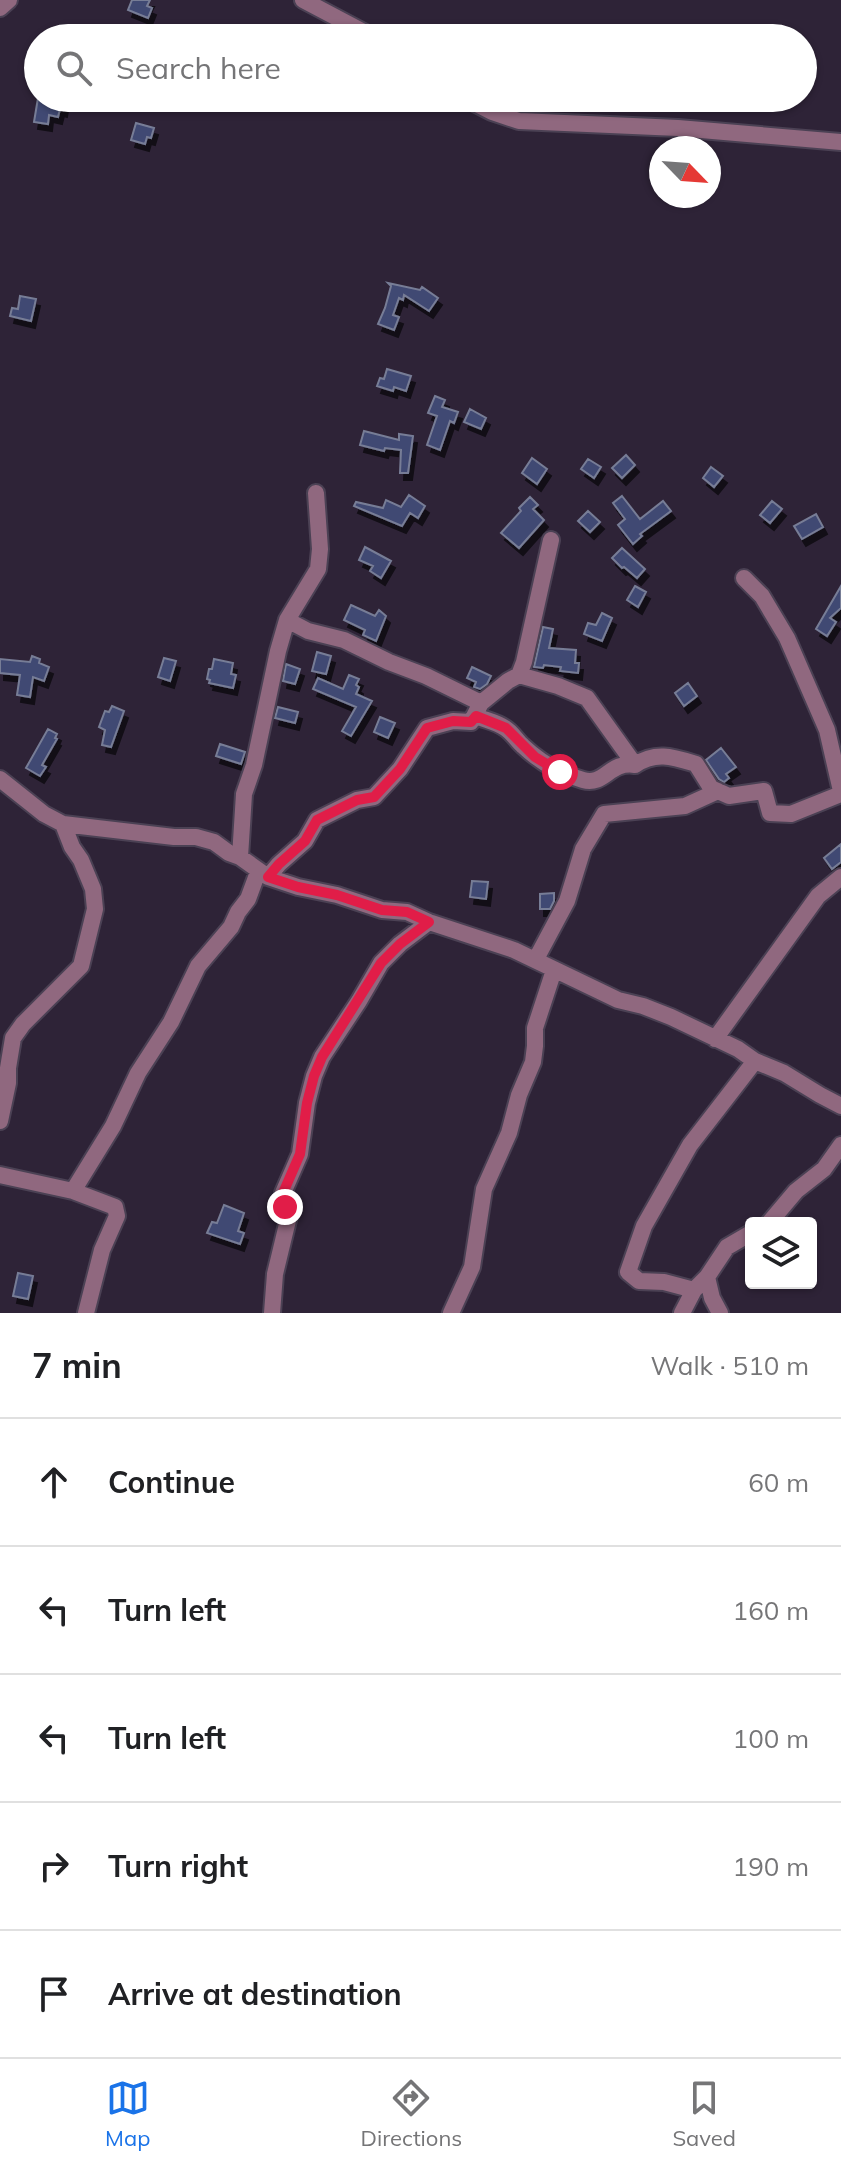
<!DOCTYPE html>
<meta charset="utf-8">
<style>
:root{--surface:#fff;--page:#f6f6f6;--text:#202124;--muted:#757577;--line:#e0e0e0;--accent:#1a73e8}
body{margin:0;font-family:Mulish,sans-serif;background:var(--page);color:var(--text)}
.controls{position:absolute;right:24px;bottom:24px;display:grid;overflow:hidden;border-radius:8px;box-shadow:0 2px 6px #0004}
.controls button{width:72px;height:72px;display:grid;place-items:center;padding:0;border:0;border-bottom:2px solid var(--line);background:var(--surface);color:var(--text);font:40px sans-serif}
.compass{position:absolute;left:649px;top:136px;width:72px;height:72px;border-radius:50%;background:var(--surface);box-shadow:0 2px 6px #0004;rotate:115deg}
.stop{position:absolute;width:24px;height:24px;margin:-18px;border:6px solid #e11d48;border-radius:50%;background:#fff}
.stop.end{background:#e11d48;border-color:#fff;box-shadow:0 2px 8px #0008}
.list{margin:0;padding:0;list-style:none}
h2{display:flex;justify-content:space-between;align-items:center;height:104px;margin:0;padding:0 32px;font-size:34px}
h2 small{font-size:26px;font-weight:400;color:var(--muted)}
.list li{display:grid;grid-template-columns:52px 1fr auto;gap:24px;align-items:center;box-sizing:border-box;height:128px;padding:0 32px;border-top:2px solid var(--line)}
.list b{display:block;font-size:30px;white-space:nowrap}
.list em{font-size:26px;font-style:normal;color:var(--muted)}
.icon{flex:none;width:44px;height:44px;fill:none;stroke:currentColor;stroke-width:2;stroke-linecap:round;stroke-linejoin:round}
.map{position:relative;flex:none;width:841px;height:1313px;overflow:hidden}
.search{position:absolute;background:var(--surface);box-shadow:0 2px 6px #0004;left:24px;right:24px;top:24px;height:88px;display:flex;align-items:center;gap:20px;box-sizing:border-box;padding:0 28px;border-radius:44px;color:var(--muted);font-size:30px}
.sheet{height:744px;background:var(--surface)}
nav{display:flex;justify-content:space-around;align-items:center;box-sizing:border-box;height:112px;border-top:2px solid var(--line);background:var(--surface);font-size:22px;color:var(--muted)}
nav a{display:grid;justify-items:center;gap:4px}
nav .on{color:var(--accent)}
.map>svg:first-child{display:block}
</style>
<div class="map">
<svg width="841" height="1313" viewBox="0 0 841 1313">
<defs>
<filter id="shadow"><feDropShadow dx="4" dy="7" stdDeviation="0" flood-color="#0009"/></filter>
</defs>
<rect width="100%" height="100%" fill="#2e2337"/>
<!-- building -->
<path fill="#404873" stroke="#777d96" stroke-width="2" filter="url(#shadow)" d="M132,0H150L147,6L152,8L148,18L128,10Z
M38,98H65L63,110L60,109L58,117L49,115L48,124L34,122Z
M136,123L154,128L151,138L147,137L145,144L131,140Z
M388,283L420,290L422,287L438,298L429,311L404,295L403,300L399,298L393,315L399,317L394,330L378,324L385,308L391,286Z
M20,296L36,299L31,321L10,316L12,308L18,309Z
M387,369L411,376L406,391L394,387L393,391L377,386L380,378L384,379Z
M435,396L445,400L442,407L458,412L454,423L450,421L440,450L427,445L437,416L428,413Z
M470,409L486,418L481,429L464,422Z
M364,431L399,440V434L413,436L408,473H400L401,450L385,448L384,451L360,445Z
M626,455L635,465L622,478L612,468Z
M532,458L547,469L537,484L522,473Z
M588,459L601,467L594,478L581,469Z
M711,467L723,476L714,487L703,478Z
M409,495L425,506L418,518L410,513L402,526L354,506L356,502L383,508L386,500L401,507Z
M622,496L640,519L663,501L671,511L640,534L642,536L633,544L618,525L625,519L613,503Z
M530,497L538,505L533,509L544,520L519,548L501,533L521,511L519,508Z
M772,501L782,509L770,523L760,515Z
M588,511L600,522L590,532L578,521Z
M816,514L823,527L802,539L794,526Z
M365,547L391,561L381,578L370,571L373,566L359,560Z
M622,548L645,569L637,578L624,567L622,568L612,558Z
M635,586L646,592L638,607L627,600Z
M841,586V608L830,618L836,622L827,636L816,629Z
M351,605L375,616L379,610L386,616L376,641L363,635L365,630L344,620Z
M602,613L612,618L602,641L584,634L588,623L596,625Z
M543,627L553,629L549,648L576,650L575,663H579L578,673L560,671L561,667L544,665L543,668L534,667Z
M317,652L331,656L326,674L312,671Z
M32,656L40,659L39,663L49,667L44,681L33,677L30,697L17,695L20,675L0,673V659L30,662Z
M164,658L176,661L170,681L158,677Z
M214,659L233,663L231,674L236,675L233,688L209,683L210,680L207,679L209,669H212Z
M286,664L300,669L295,684L283,681Z
M472,667L491,676L487,684L480,689L474,687L476,682L467,678Z
M349,675L359,679L356,685L359,687L356,694L372,701L351,736L342,731L356,707L313,689L318,678L343,689Z
M688,683L697,696L684,706L675,693Z
M112,706L124,711L111,747L102,745L105,730L99,727L105,711L109,712Z
M278,707L298,712L295,723L275,718Z
M380,717L395,723L388,738L374,732Z
M48,729L57,734L55,738L57,739L42,765L46,767L40,776L26,768Z
M220,744L245,752L241,764L216,756Z
M721,748L736,767L726,774L729,778L724,782L719,779L706,760Z
M841,844V862L832,869L824,858Z
M472,881L488,882L486,899L470,897Z
M554,893V901L550,909H540V894Z
M224,1205L244,1213L238,1231L244,1233L240,1244L207,1233L212,1222L217,1223Z
M18,1273L33,1276L28,1299L13,1296Z"/>
<g fill="none" stroke-linecap="round" stroke-linejoin="round">
<!-- minor casing -->
<g stroke="#4b4154" stroke-width="20">
<path id="minor" d="M303,0L375,38
M0,8L9,0
M465,98L492,112L519,121L678,128L841,142
M551,540L524,662L519,675L558,686L587,698L635,765
M744,578L762,596L787,638L827,730L841,791
M481,703L508,681L519,675
M476,716C485,720 497,722 505,728C512,732 517,741 523,746C540,762 561,774 583,780C605,786 609,761 635,765C656,751 673,757 696,764L711,788L729,796L764,791L770,813L791,814L841,794
M0,779L44,814L63,824L174,837H196L214,842L229,853L240,857L268,877L298,887L337,895L382,910L407,912L429,922L514,950L618,1000L643,1006L671,1017L738,1049L755,1061L784,1073L820,1095L841,1106
M240,857L244,794L254,765L278,651L287,620L318,569L320,549L316,493
M268,877L279,864L305,841L317,820L357,800L374,797L400,769L427,728L453,721L471,722L481,703L426,676L389,662L344,640L308,631L287,620
M536,959L567,901L583,849L604,814L685,806L718,791
M715,1039L818,896L841,877
M0,1121L8,1083V1068L13,1038L23,1024L81,966L95,909L93,889L81,860L72,847L63,824
M0,1175L73,1191L115,1207L117,1216L102,1250L86,1313
M73,1191L113,1126L138,1073L171,1022L198,966L231,927L238,912L248,899L258,872
M769,1223L796,1191L824,1169L841,1145
M707,1277L712,1298L720,1313
M694,1290L664,1282L639,1281L628,1272L644,1226L690,1145L755,1061
M272,1313L275,1274L289,1216L285,1207L283,1193L300,1154L307,1103L314,1076L322,1057L359,1001L381,963L400,944L429,922
M451,1313L472,1267L484,1189L509,1133L519,1095L533,1062L535,1046V1028L554,970
M682,1313L694,1290L707,1277L727,1247L751,1233"/>
</g>
<!-- minor -->
<use href="#minor" stroke="#90687f" stroke-width="16"/>
</g>
<g fill="none" stroke-linecap="round" stroke-linejoin="round">
<!-- route -->
<path stroke="#e11d48" stroke-width="10" d="M285,1207L283,1193L300,1154L307,1103L314,1076L322,1057L381,963L400,944L429,922L407,912L382,910L337,895L298,887L268,877L279,864L305,841L317,820L357,800L374,797L400,769L427,728L453,721L471,722L476,716L506,728L535,757L560,772"/>
</g>
</svg>
<div class="controls">
<button><svg class="icon" aria-label="layers" viewBox="0 0 24 24"><path d="M12 4l9 5-9 5-9-5zM3 14l9 5 9-5"/></svg></button>
</div>
<svg class="compass" viewBox="-18 -18 36 36"><path d="M0-13l5 13h-10z" fill="#e53935"/><path d="M0 13l5-13h-10z" fill="#757577"/></svg>
<div class="stop" style="left:560px;top:772px"></div>
<div class="stop end" style="left:285px;top:1207px"></div>
<div class="search"><svg class="icon" aria-label="search" viewBox="0 0 24 24"><circle cx="10" cy="10" r="6"/><path d="M15 15l6 6"/></svg>Search here</div>
</div>
<section class="sheet">
<h2>7 min<small>Walk · 510 m</small></h2>
<ul class="list">
<li><svg class="icon" aria-label="ahead" viewBox="0 0 24 24"><path d="M12 20V5M6 11l6-6 6 6"/></svg><div><b>Continue</b></div><em>60 m</em></li>
<li><svg class="icon" aria-label="left" viewBox="0 0 24 24"><path d="M17 20v-9H6M10 6l-5 5 5 5"/></svg><div><b>Turn left</b></div><em>160 m</em></li>
<li><svg class="icon" aria-label="left" viewBox="0 0 24 24"><path d="M17 20v-9H6M10 6l-5 5 5 5"/></svg><div><b>Turn left</b></div><em>100 m</em></li>
<li><svg class="icon" aria-label="right" viewBox="0 0 24 24"><path d="M7 20v-9h11M14 6l5 5-5 5"/></svg><div><b>Turn right</b></div><em>190 m</em></li>
<li><svg class="icon" aria-label="arrive" viewBox="0 0 24 24"><path d="M6 21V4h12l-3 4 3 4H6"/></svg><div><b>Arrive at destination</b></div></li>
</ul>
</section>
<nav>
<a class="on"><svg class="icon" aria-label="map" viewBox="0 0 24 24"><path d="M3 6l6-2 6 2 6-2v14l-6 2-6-2-6 2zM9 4v14M15 6v14"/></svg>Map</a>
<a><svg class="icon" aria-label="directions" viewBox="0 0 24 24"><path d="M12 3l9 9-9 9-9-9zM9 14v-3h6M13 9l2 2-2 2"/></svg>Directions</a>
<a><svg class="icon" aria-label="saved" viewBox="0 0 24 24"><path d="M7 4h10v16l-5-4-5 4z"/></svg>Saved</a>
</nav>
